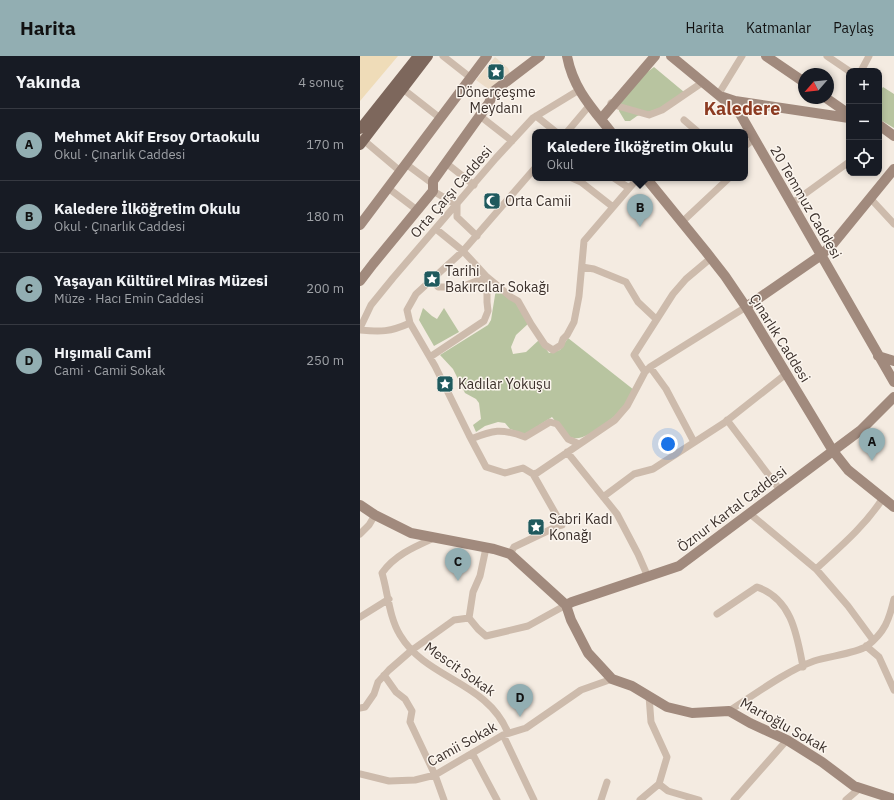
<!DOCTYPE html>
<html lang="tr">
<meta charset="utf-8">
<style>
:root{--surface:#171b24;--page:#20242c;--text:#f1f3f6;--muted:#9ea1a6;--line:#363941;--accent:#92aeb2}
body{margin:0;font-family:"IBM Plex Sans",sans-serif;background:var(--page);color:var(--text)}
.controls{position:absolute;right:12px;top:12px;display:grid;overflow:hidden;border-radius:8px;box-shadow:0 2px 6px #0003}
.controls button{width:36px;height:36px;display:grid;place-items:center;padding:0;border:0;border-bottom:1px solid var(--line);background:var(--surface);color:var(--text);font:20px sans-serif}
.compass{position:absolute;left:438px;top:12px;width:36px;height:36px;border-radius:50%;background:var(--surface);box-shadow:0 2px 6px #0003;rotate:242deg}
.you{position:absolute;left:308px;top:388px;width:14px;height:14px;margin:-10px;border:3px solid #fff;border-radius:50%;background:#1a73e8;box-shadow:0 0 0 6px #1a73e833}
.badge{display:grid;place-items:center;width:26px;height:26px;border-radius:50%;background:var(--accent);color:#111;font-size:13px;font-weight:700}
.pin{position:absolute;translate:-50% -33px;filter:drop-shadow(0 1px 2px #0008)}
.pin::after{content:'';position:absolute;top:21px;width:14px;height:12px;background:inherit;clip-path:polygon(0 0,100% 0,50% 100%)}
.popup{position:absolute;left:172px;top:73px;width:216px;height:52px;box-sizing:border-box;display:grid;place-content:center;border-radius:8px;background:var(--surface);filter:drop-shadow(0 1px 3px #0005);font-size:13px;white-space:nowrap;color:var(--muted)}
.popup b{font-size:15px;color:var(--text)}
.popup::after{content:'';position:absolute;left:50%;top:100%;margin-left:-8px;border:8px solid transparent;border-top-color:var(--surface)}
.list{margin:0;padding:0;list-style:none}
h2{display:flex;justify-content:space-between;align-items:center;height:52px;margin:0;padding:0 16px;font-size:17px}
h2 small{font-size:13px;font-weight:400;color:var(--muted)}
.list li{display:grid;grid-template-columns:26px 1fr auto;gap:12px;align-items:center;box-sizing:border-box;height:72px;padding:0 16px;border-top:1px solid var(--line)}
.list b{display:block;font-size:15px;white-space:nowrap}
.list p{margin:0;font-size:13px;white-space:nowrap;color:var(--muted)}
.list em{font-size:13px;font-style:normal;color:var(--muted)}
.icon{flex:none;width:22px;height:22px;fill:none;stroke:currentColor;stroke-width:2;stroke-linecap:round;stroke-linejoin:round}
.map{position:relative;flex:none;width:534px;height:744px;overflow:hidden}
header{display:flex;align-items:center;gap:24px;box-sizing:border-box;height:56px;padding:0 20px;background:var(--accent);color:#111}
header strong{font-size:19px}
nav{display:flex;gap:22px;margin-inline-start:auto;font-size:14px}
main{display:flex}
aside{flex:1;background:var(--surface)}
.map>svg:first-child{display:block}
</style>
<header>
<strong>Harita</strong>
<nav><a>Harita</a><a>Katmanlar</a><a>Paylaş</a></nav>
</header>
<main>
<aside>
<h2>Yakında<small>4 sonuç</small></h2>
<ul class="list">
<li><span class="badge">A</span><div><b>Mehmet Akif Ersoy Ortaokulu</b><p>Okul · Çınarlık Caddesi</p></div><em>170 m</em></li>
<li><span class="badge">B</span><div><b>Kaledere İlköğretim Okulu</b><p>Okul · Çınarlık Caddesi</p></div><em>180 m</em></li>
<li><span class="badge">C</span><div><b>Yaşayan Kültürel Miras Müzesi</b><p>Müze · Hacı Emin Caddesi</p></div><em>200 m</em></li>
<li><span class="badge">D</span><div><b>Hışımali Cami</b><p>Cami · Camii Sokak</p></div><em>250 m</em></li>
</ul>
</aside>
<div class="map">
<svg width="534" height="744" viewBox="0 0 534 744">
<rect width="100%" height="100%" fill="#f4ebe1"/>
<!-- green -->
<path fill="#b8c4a0" d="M294,11L324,36L300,52L277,60L270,65H265L259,55L258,47L286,17Z
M523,31L534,38V72L519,63V37Z
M136,233L155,246L169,267L156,279L151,291L153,298L166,296L179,284L189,297L200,294L208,282L274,334C271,339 269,345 265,350C256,360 227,385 214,382C205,381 197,367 192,361L165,378L150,373L145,367L138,366L125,370L116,376L113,369L121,363L119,347L116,343L105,337L93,313L80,299L128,269L131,264Z
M63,252L72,260L77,263L84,252L99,276L74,290L59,264Z"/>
<!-- sand -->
<path fill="#efdcb8" d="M0,0H38L0,45Z"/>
<!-- plaza -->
<path fill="#ecdcc8" d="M135,1L148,12L151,20L131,35L116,24Z"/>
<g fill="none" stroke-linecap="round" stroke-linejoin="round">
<!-- street -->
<path stroke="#cdbbac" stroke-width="7" d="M83,0L111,22
M467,0L489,15
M501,15L509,0
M43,33L80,62
M358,39L382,0
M251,47L254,49L289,59L302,54L343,26
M120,60L152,85
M176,60L196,76
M324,64L338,76
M207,76L229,50
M1,82L40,115
M385,90L394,83
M86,107L114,129
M46,108L73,128
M175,112L103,195L56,238L47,254L50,267L75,310L109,379L126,411L145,417L163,412L173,418L177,417L255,364L267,350L285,316L290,311L386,251
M212,122L221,126L253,151
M254,122L269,132
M28,132L57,154
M73,135L97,149
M510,142L534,168
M431,148L489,106
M97,149V161L117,180
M322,166L369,122
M76,173L103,195L127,221L151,241L158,245L171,268L185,289L193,294L201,289L203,283L207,279L214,266L219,240L224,185L278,122
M222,211L234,213L266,226L278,246L296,263
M0,272L11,249L33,222L136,102L173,62L219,34
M0,274C21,276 30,276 50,267
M70,301L124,265L128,255L127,246V221L101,231H78L72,223
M290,311L306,333L334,386
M285,316L274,299L313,238L326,223L351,202
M367,364L420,434
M111,383C133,374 141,372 165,381L190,366L197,368L208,383L219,388
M207,396L257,458L278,498L288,521
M243,441L274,418L293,413L364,367L426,318
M389,457L456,513L488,550L513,584
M0,478L9,469L15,459
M74,482C54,491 35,499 22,517C28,537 29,561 40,579C67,624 127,625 148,677
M150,498L154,491L198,470L202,469L173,418
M456,513C480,491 505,470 523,442
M357,558L397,531C432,543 437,579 443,611
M0,561L29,543
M109,562L113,536L120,520L126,492
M506,590L519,601L534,634
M24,619L36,636L45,643L52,655L50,666L75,719
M289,640L291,666L307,701L299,728L308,735L339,744
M0,652L5,651L14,638L18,626L29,614L52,594L94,564L109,562L118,573L126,580L168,570L206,549
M369,655C394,639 426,615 454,605C468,600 495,598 507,590C525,576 529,564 534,543
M143,679L174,744
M112,697L137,744
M0,718L29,725L55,724L75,719L143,679L166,672L221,634L252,623
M75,719L84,744
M241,744L247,726
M280,744L299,728
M374,744L427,684
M486,744L500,732"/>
<!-- secondary -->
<path stroke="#a18a7d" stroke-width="10" d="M207,0C213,32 231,51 251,76
M311,0L379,56L534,326
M406,0L444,26
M363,41L375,45L489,62
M466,42L489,58
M241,63L295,0
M519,69L534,80
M286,122L347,197L365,220L386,251L473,395L488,414L534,451
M0,169L127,0
M0,225L13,208L73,135V125L129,47L134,35L180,0
M386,251L460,200L472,189L534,113
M518,300L534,305
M0,449L15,459L51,477L134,493L150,498L206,549L211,564L228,597L252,623L272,630L307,651L332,657L369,655L390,667L427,684L462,706L494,730L534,743
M206,549L212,546L319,510L501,374L534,341"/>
<!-- primary -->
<path stroke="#7d675c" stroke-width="10" d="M0,73L58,0
M0,89L68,0"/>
</g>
<!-- icons -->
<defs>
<g id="sight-square" transform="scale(0.9)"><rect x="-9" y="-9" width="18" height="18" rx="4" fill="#1f5a5e" stroke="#fbf5ee"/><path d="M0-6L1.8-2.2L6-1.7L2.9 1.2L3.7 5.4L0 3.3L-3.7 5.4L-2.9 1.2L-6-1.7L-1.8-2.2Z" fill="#fff"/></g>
<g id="mosque-square" transform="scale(0.9)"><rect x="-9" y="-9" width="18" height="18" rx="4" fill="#1f5a5e" stroke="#fbf5ee"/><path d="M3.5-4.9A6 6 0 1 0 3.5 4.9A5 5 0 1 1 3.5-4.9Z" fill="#fff"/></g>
</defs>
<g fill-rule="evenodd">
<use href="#sight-square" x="136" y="16"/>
<use href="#mosque-square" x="132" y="145"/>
<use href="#sight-square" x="72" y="223"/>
<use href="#sight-square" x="85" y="328"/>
<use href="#sight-square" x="176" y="471"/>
</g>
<g text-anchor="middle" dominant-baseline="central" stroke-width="3" stroke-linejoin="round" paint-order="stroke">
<!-- poi labels -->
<g font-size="14" fill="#3b302b" stroke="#fbf5ee" text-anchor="start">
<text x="136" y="36" text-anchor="middle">Dönerçeşme<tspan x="136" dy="16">Meydanı</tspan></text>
<text x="145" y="145">Orta Camii</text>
<text x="85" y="215">Tarihi<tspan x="85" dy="16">Bakırcılar Sokağı</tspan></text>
<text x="98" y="328">Kadılar Yokuşu</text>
<text x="189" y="463">Sabri Kadı<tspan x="189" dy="16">Konağı</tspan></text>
</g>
<!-- street labels -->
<g font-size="14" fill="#3b302b" stroke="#fbf5ee">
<text transform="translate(91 136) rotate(-49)">Orta Çarşı Caddesi</text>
<text transform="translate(446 146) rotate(60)">20 Temmuz Caddesi</text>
<text transform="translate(420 282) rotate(58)">Çınarlık Caddesi</text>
<text transform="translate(372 453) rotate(-37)">Öznur Kartal Caddesi</text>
<text transform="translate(100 613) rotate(35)">Mescit Sokak</text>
<text transform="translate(424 669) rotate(29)">Martoğlu Sokak</text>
<text transform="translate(102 688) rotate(-29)">Camii Sokak</text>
</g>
<!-- district labels -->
<g font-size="18" font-weight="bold" fill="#8c3b22" stroke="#fbf5ee">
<text x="382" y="52">Kaledere</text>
</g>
</g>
</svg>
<div class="controls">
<button>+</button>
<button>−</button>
<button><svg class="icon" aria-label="locate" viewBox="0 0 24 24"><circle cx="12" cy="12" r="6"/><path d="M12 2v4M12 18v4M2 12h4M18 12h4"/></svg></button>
</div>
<svg class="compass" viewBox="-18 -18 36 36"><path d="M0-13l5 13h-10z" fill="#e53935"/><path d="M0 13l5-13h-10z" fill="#9ea1a6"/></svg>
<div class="you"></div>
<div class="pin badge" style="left:512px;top:405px">A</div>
<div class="pin badge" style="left:280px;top:171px">B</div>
<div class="popup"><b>Kaledere İlköğretim Okulu</b>Okul</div>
<div class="pin badge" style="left:98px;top:525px">C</div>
<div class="pin badge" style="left:160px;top:661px">D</div>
</div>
</main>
